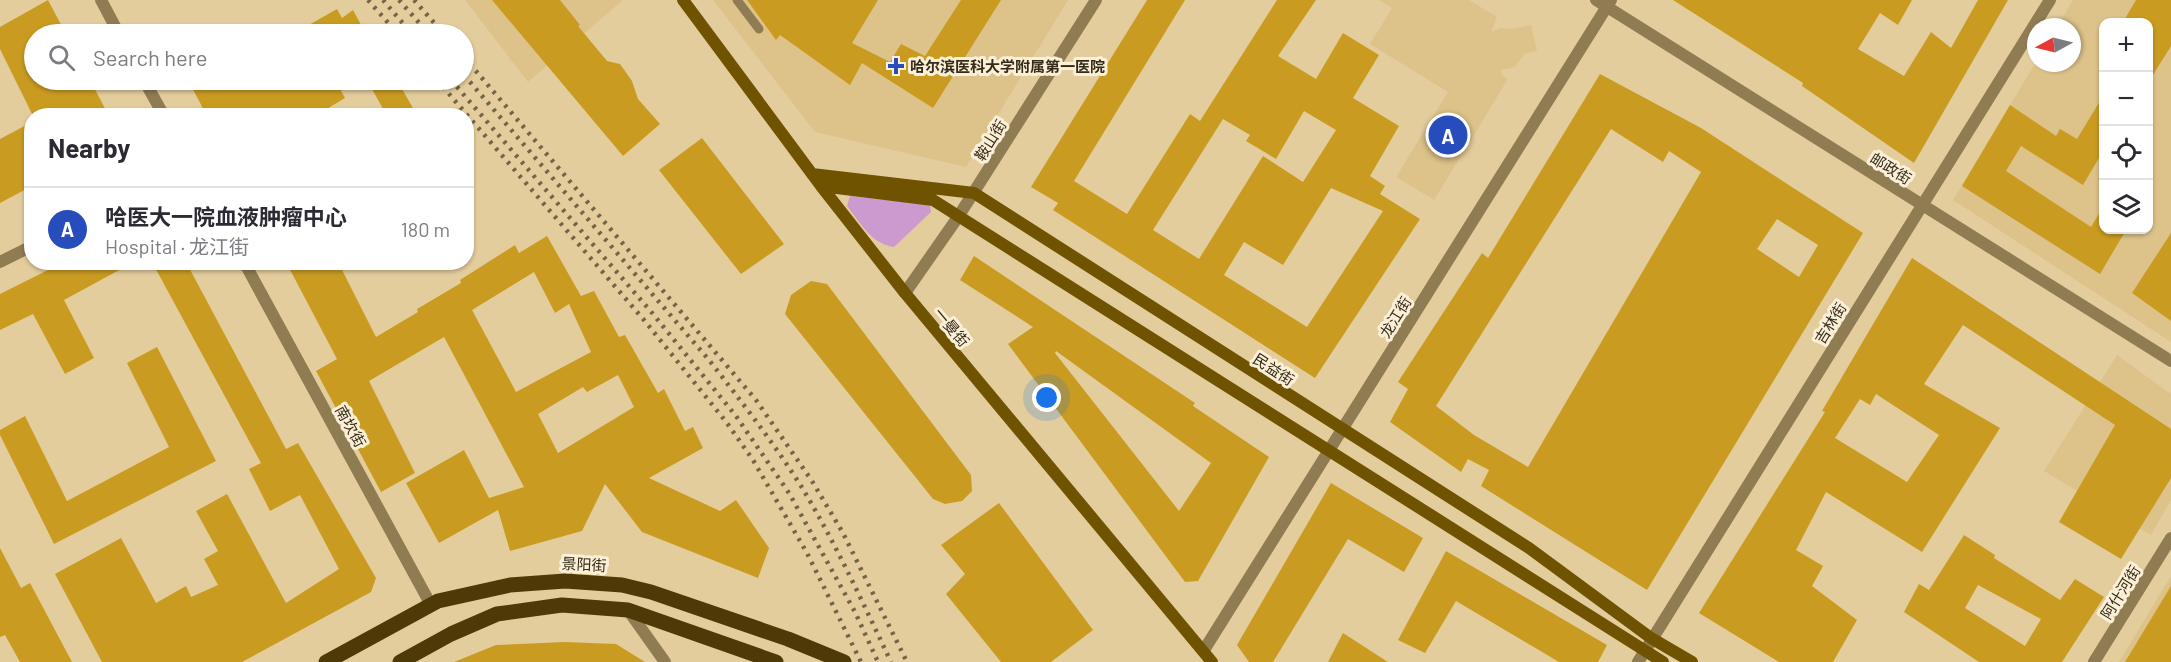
<!DOCTYPE html>
<meta charset="utf-8">
<style>
:root{--surface:#fff;--page:#f2f2f3;--text:#2b2b33;--muted:#7c7c81;--line:#e1e1e2;--accent:#264dbb}
body{margin:0;font-family:Barlow,"Noto Sans SC",sans-serif;background:var(--page);color:var(--text)}
.controls{position:absolute;right:18px;top:18px;display:grid;overflow:hidden;border-radius:12px;box-shadow:0 2px 4px #0004}
.controls button{width:54px;height:54px;display:grid;place-items:center;padding:0;border:0;border-bottom:2px solid var(--line);background:var(--surface);color:var(--text);font:30px sans-serif}
.compass{position:absolute;left:2027px;top:18px;width:54px;height:54px;border-radius:50%;background:var(--surface);box-shadow:0 2px 4px #0004;rotate:263deg}
.you{position:absolute;left:1047px;top:398px;width:21px;height:21px;margin:-15px;border:4px solid #fff;border-radius:50%;background:#1a73e8;box-shadow:0 0 0 9px #1a73e833}
.badge{display:grid;place-items:center;width:39px;height:39px;border-radius:50%;background:var(--accent);color:#fff;font-size:20px;font-weight:700}
.pin{position:absolute;translate:-50% -50%;border:3px solid #fff;box-shadow:0 2px 6px #0006}
.list{margin:0;padding:0;list-style:none}
h2{display:flex;justify-content:space-between;align-items:center;height:78px;margin:0;padding:0 24px;font-size:26px}
h2 small{font-size:20px;font-weight:400;color:var(--muted)}
.list li{display:grid;grid-template-columns:39px 1fr auto;gap:18px;align-items:center;box-sizing:border-box;height:84px;padding:0 24px;border-top:2px solid var(--line)}
.list b{display:block;font-size:22px;white-space:nowrap}
.list p{margin:0;font-size:20px;white-space:nowrap;color:var(--muted)}
.list em{font-size:20px;font-style:normal;color:var(--muted)}
.icon{flex:none;width:33px;height:33px;fill:none;stroke:currentColor;stroke-width:2;stroke-linecap:round;stroke-linejoin:round}
.map{position:relative;flex:none;width:2171px;height:662px;overflow:hidden}
.search{position:absolute;background:var(--surface);box-shadow:0 2px 4px #0004;left:24px;top:24px;width:450px;height:66px;display:flex;align-items:center;gap:15px;box-sizing:border-box;padding:0 21px;border-radius:33px;color:var(--muted);font-size:22px}
.panel{position:absolute;background:var(--surface);box-shadow:0 2px 4px #0004;left:24px;top:108px;width:450px;height:162px;border-radius:24px}
.map>svg:first-child{display:block}
</style>
<div class="map">
<svg width="2171" height="662" viewBox="0 0 2171 662">
<rect width="100%" height="100%" fill="#e4cd9d"/>
<!-- built -->
<path fill="#ddc28a" fill-rule="evenodd" d="M465,0H623L528,82Z
M713,0H1068L966,167L815,132Z
M1379,0H1469L1497,17L1491,32L1501,28L1511,29L1531,25L1537,51L1525,53L1515,67L1501,70L1502,75L1508,79L1434,200L1396,177L1448,92L1370,44L1392,8Z
M2073,0H2171V342L1953,200L2036,62L2072,63V27H2057ZM2104,22H2148V230H2104Z
M2117,355L2171,394V500L2151,535L2044,471Z
M2171,576V662H2119Z"/>
<!-- green -->
<path fill="#cd9acf" d="M850,196L930,205L931,212L894,247C871,244 860,222 847,206Z"/>
<!-- building -->
<path fill="#ca9b21" fill-rule="evenodd" d="M48,0L66,34H34V80H90L109,116H33L0,49V27Z
M492,0H560L580,25L578,26L607,61L620,64L632,81L638,99L660,124L623,156Z
M747,0H878L852,43L890,62L901,44L925,56L961,0H1001L933,108L862,63L850,85L780,35L776,40Z
M1147,0H1185L1074,181L1127,214L1190,114L1200,121L1277,0H1316L1278,56L1316,79L1343,33L1379,55L1353,98L1399,126L1370,176L1385,186L1380,194L1420,219L1315,378L1053,210L1058,203L1031,187ZM1304,111L1336,130L1303,182L1263,156L1199,259L1153,230L1223,119L1250,135L1246,141L1276,159ZM1331,188L1383,211L1307,327L1224,275L1244,242L1283,265Z
M1673,0H1912L1898,25L1880,13L1858,49L1904,76L1931,32L1951,48L1978,0H2008L1914,163L1802,86L1803,83Z
M2136,0H2171V46L2148,83V22H2123Z
M337,9L342,18L353,10L366,34H293Z
M1600,74L1701,128L1863,233L1647,590L1481,486L1489,470L1468,459L1461,472L1390,422L1408,389L1398,382L1482,253L1488,258ZM1611,129L1663,162L1669,151L1701,172L1528,467L1474,435L1436,406ZM1777,219L1818,245L1799,277L1757,249Z
M188,80H335L345,98L315,116H207Z
M367,80H397L414,110L404,116H387Z
M2103,96V151L2083,185L2021,146L2006,171L2091,227L2103,207V230H2126L2100,274L1962,186L2010,105L2056,136L2060,129L2077,139Z
M32,122V186L0,203V139Z
M702,138L784,244L741,274L659,170Z
M2171,233V321L2132,293Z
M547,236L581,296L594,291L619,337L625,335L658,393L664,389L685,431L693,427L703,448L649,478L720,511L736,500L769,548L758,578L642,532L605,484L582,531L510,551L498,510L439,543L406,483L464,450L489,498L524,487L444,337L369,381L415,473L381,492L316,371L337,359L286,262H338L376,337L418,312L417,309L461,283L460,280L515,245L519,253ZM534,272L555,313L569,304L591,352L516,392L472,310ZM618,375L634,407L558,453L538,414L583,387L587,392Z
M974,256L1195,403L1193,406L1269,457L1198,581L1185,582L1008,344L1033,327L960,280ZM1056,351L1211,463L1179,511L1055,353Z
M1912,258L2171,429V478L2121,559L2059,522L2115,425L1963,325L1924,384L2000,428L1922,552L1826,492L1796,550L1823,566L1812,586L1857,620L1833,662H1779L1699,613L1825,412L1822,411ZM1876,394L1939,435L1907,482L1835,438L1860,399L1870,405Z
M64,262H134L64,300L94,358L65,374L33,314L0,330V294Z
M152,262H186L286,449L298,443L376,578L371,592L242,662H102L55,574L121,538L156,603L186,586L191,597L218,585L204,559L218,551L196,511L227,494L286,603L339,569L300,495L270,511L249,469L261,463Z
M811,281L827,284L971,475L972,491L962,501L945,504L933,499L785,314L791,295Z
M157,347L216,461L54,544L0,435V430L25,416L67,501L169,447L127,363Z
M1331,483L1423,538L1404,572L1348,539L1273,662H1249L1237,645Z
M999,503L1093,630L1051,662H1001L946,594L965,574L941,545Z
M1964,535L1995,555L1994,558L2060,600L2075,579L2104,597L2062,662H1979L1904,612L1919,584L1929,590ZM1978,585L2041,619L2025,646L1965,608Z
M0,548L21,588L30,583L72,662H20L5,635L0,637Z
M1446,551L1607,645L1598,662H1559L1456,601L1425,653L1398,640Z
M2171,586V662H2125Z
M1343,633L1388,662H1328Z
M565,642L616,644L645,662H454L496,645Z"/>
<g fill="none" stroke-linecap="round" stroke-linejoin="round">
<!-- service -->
<path stroke="#907c53" stroke-width="9" d="M737,0L759,29"/>
<!-- minor -->
<path stroke="#907c53" stroke-width="12" d="M628,610L665,662"/>
<!-- tertiary -->
<path stroke="#907c53" stroke-width="12" d="M101,0L119,34
M1596,0L2171,361
M144,80L164,116
M0,262L32,246
M244,262L431,605
M905,293L958,217L1096,0
M1204,650L1611,0
M1638,662L2050,0
M2094,662L2171,538"/>
<!-- secondary -->
<path stroke="#705301" stroke-width="12" d="M683,0L821,186L905,293L1212,662
M812,174L974,193L1529,548L1651,638L1692,662
M821,186L933,200L1663,662"/>
<!-- primary -->
<path stroke="#4e3a06" stroke-width="15" d="M326,662L438,601L510,585L565,581L622,585L651,592L788,639L844,662
M400,662L451,634L497,614L562,605L628,610L776,662"/>
<!-- rail -->
<path stroke="#736548" stroke-width="4.5" stroke-dasharray="3 6" stroke-linecap="butt" d="M368,0L398,34
M383,0L412,34
M399,0L429,34
M414,0L444,34
M464,57L756,400L812,481L843,533L907,662
M464,75L709,360C741,401 773,442 801,486C835,542 863,603 891,662
M437,80L644,320L727,423L753,460L807,553L861,662
M451,80L653,314L736,416L789,493L855,612L878,662"/>
</g>
<!-- markers -->
<path fill="#264dbb" stroke="#fbf0d7" stroke-width="2" d="M893 57h6v6h6v6h-6v6h-6v-6h-6v-6h6z"/>
<g text-anchor="middle" dominant-baseline="central" stroke-width="6" stroke-linejoin="round" paint-order="stroke">
<!-- poi labels -->
<g font-size="15" font-weight="bold" fill="#342b18" stroke="#fbf0d7" text-anchor="start">
<text x="910" y="66">哈尔滨医科大学附属第一医院</text>
</g>
<!-- street labels -->
<g font-size="15" fill="#342b18" stroke="#fbf0d7">
<text transform="translate(990 140) rotate(-58)">鞍山街</text>
<text transform="translate(1891 168) rotate(32)">邮政街</text>
<text transform="translate(1395 317) rotate(-58)">龙江街</text>
<text transform="translate(1830 323) rotate(-58)">吉林街</text>
<text transform="translate(952 327) rotate(50)">一曼街</text>
<text transform="translate(1274 369) rotate(33)">民益街</text>
<text transform="translate(351 426) rotate(61)">南坎街</text>
<text transform="translate(584 564) rotate(3)">景阳街</text>
<text transform="translate(2120 592) rotate(-58)">阿什河街</text>
</g>
</g>
</svg>
<div class="controls">
<button>+</button>
<button>−</button>
<button><svg class="icon" aria-label="locate" viewBox="0 0 24 24"><circle cx="12" cy="12" r="6"/><path d="M12 2v4M12 18v4M2 12h4M18 12h4"/></svg></button>
<button><svg class="icon" aria-label="layers" viewBox="0 0 24 24"><path d="M12 4l9 5-9 5-9-5zM3 14l9 5 9-5"/></svg></button>
</div>
<svg class="compass" viewBox="-18 -18 36 36"><path d="M0-13l5 13h-10z" fill="#e53935"/><path d="M0 13l5-13h-10z" fill="#7c7c81"/></svg>
<div class="you"></div>
<div class="pin badge" style="left:1448px;top:135px">A</div>
<div class="search"><svg class="icon" aria-label="search" viewBox="0 0 24 24"><circle cx="10" cy="10" r="6"/><path d="M15 15l6 6"/></svg>Search here</div>
<section class="panel">
<h2>Nearby<small></small></h2>
<ul class="list">
<li><span class="badge">A</span><div><b>哈医大一院血液肿瘤中心</b><p>Hospital · 龙江街</p></div><em>180 m</em></li>
</ul>
</section>
</div>
